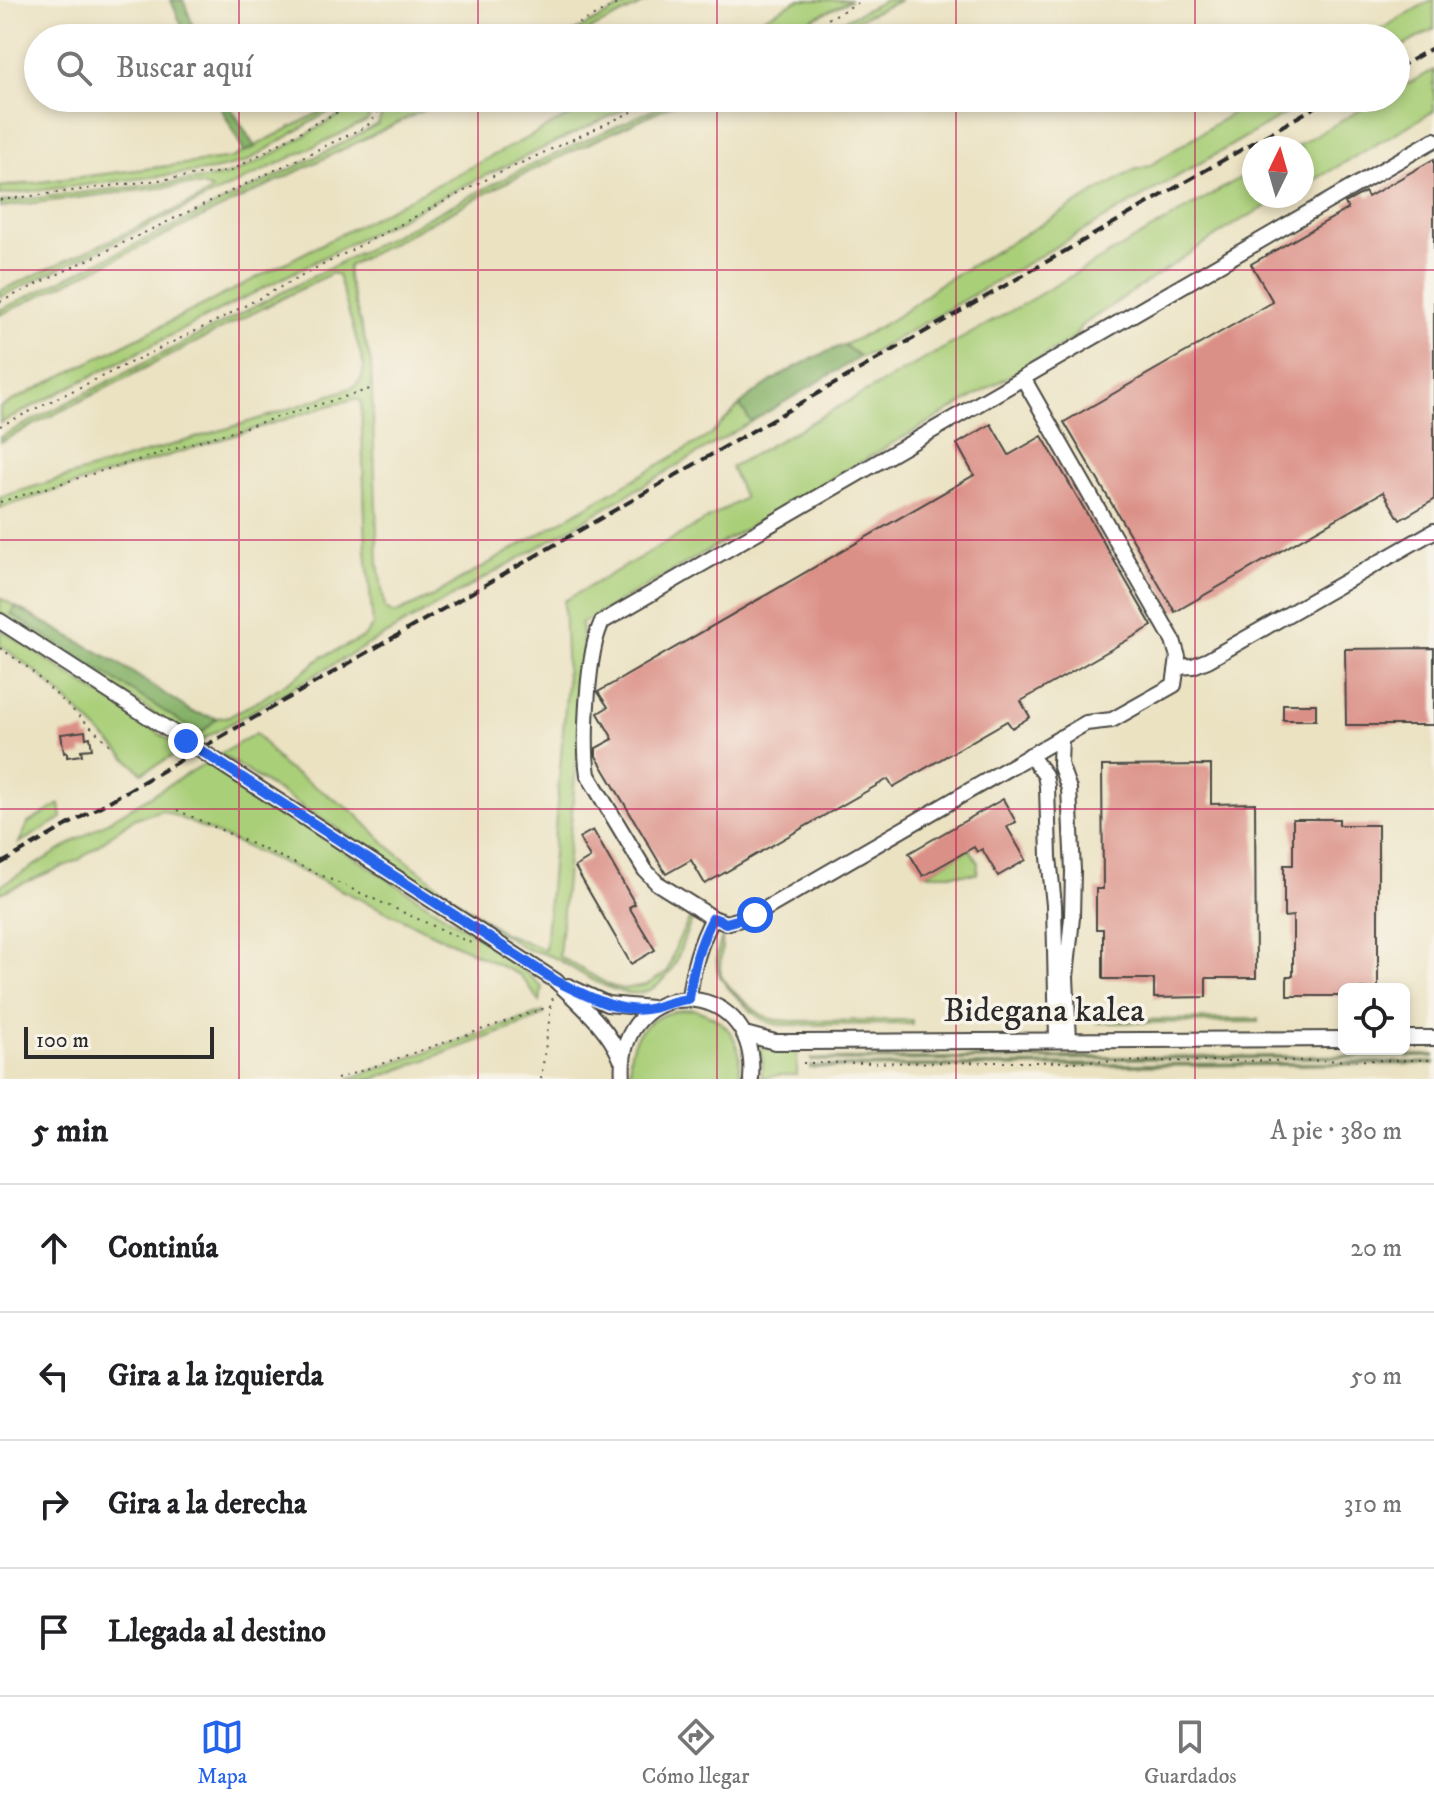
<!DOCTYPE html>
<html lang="es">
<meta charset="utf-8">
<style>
:root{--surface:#fff;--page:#f6f6f6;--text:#202124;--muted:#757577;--line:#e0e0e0;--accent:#2563eb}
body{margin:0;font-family:"IM FELL DW Pica",serif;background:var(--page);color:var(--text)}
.controls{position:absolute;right:24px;bottom:24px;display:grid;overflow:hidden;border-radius:12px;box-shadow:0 4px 12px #0003}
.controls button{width:72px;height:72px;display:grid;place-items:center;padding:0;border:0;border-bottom:2px solid var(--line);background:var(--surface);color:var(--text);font:40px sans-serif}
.compass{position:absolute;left:1242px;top:136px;width:72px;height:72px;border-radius:50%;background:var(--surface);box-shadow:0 4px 12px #0003;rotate:5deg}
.scale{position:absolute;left:24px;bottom:20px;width:190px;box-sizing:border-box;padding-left:8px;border:4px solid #2b2b2b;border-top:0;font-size:22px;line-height:28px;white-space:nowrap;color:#2b2b2b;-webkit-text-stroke:6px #f7f3e8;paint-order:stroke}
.stop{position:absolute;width:24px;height:24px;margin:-18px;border:6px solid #2563eb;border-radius:50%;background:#fff}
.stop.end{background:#2563eb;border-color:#fff;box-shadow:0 2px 8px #0008}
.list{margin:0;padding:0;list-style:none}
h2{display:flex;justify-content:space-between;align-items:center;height:104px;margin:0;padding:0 32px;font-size:34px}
h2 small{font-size:26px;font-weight:400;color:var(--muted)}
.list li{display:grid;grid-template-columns:52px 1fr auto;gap:24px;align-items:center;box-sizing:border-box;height:128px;padding:0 32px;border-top:2px solid var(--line)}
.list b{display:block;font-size:30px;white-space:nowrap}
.list em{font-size:26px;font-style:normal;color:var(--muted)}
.icon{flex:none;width:44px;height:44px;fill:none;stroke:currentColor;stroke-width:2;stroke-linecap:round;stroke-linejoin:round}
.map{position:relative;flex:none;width:1434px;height:1079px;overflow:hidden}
.search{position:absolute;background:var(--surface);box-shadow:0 4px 12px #0003;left:24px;right:24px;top:24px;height:88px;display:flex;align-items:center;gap:20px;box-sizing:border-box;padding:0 28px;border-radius:44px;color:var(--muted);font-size:30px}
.sheet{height:616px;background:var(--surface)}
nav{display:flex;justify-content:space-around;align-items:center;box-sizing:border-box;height:112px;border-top:2px solid var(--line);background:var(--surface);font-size:22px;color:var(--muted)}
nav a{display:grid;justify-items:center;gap:4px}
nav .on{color:var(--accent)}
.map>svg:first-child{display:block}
</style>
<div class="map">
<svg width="1434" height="1079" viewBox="0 0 1434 1079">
<rect width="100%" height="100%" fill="#f7f3e8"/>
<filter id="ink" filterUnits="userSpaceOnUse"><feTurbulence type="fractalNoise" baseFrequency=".0125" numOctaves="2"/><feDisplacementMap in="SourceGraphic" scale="16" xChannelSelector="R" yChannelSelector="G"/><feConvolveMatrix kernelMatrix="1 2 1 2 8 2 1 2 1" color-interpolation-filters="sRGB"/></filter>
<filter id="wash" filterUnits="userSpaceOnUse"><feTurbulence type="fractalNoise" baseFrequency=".006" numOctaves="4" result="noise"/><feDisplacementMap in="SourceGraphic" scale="32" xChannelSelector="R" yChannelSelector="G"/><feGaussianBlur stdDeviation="1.8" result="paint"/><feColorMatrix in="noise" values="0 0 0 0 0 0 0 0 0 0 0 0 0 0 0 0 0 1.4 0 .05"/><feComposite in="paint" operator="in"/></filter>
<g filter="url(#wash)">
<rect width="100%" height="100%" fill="#ebe2c2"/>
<!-- green -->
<path fill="#aacf79" stroke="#6a7d52" stroke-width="2" d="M636,0H651L573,38H562Z
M798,0H851L773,38H724Z
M886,0H901L817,38H807Z
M1431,0H1434V29L1396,50V38H1366Z
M1434,70V111L1302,187V148H1293L1382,98H1396V90Z
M347,98H358L323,115L246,162L214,170L0,195V187L232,158Z
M374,98L373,109L367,121L0,297V291L199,199L212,190L204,186L185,185L0,207V202L221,177C276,160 321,121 374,98Z
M388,98H449L0,315V310L326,152L378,124Z
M604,98H648L449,193L0,423V407L231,291Z
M678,98H686L507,182L348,266V278L371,363L378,563L385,608L394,614L429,598L710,435L740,405L751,422L542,545L198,742L0,612V598L16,607L12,614L200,734L217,718L230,716L260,700L302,673L322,657L363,638L373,625L366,549L361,401L355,399L341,402L0,508V497L268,416L354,387L362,378L364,366L338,275L332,273L0,442V437L521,170Z
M1256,98H1313L872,353L860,357L844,345C879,329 909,311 938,285L1134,170L1149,166Z
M1254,170V196H1285L1231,226L1081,326L1073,339L581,624L585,666L559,956L611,986L623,989L646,985L667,972L678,941L690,918L693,920C682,936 681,957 670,972C638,1019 589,976 555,958C545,953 536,952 526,949L225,757L213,767L505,954L542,987L540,1002L520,975L301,871L162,810L133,819L79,860L0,893V886L256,733L282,765L354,812L389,847L456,899L504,933L545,950L567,683L564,601L744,498L731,467L1018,307Z
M0,629L184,750L142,773L39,674L0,645Z
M60,804L62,818L19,843L28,823Z
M970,849L978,863L977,874H927Z
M722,937C724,948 718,961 721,974C724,985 755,1012 766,1017C774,1021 782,1020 791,1021L912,1020V1024L781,1025C763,1023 755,1015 743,1003C721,981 709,971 722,937Z
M693,1009C729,1020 744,1041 739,1079H632C622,1035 652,1011 693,1009Z
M543,1012L544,1014L529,1022L374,1079H348Z
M1258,1019V1022L1097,1023V1020Z
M760,1048L797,1050V1075H779L761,1078L763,1063Z
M1434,1055V1057L811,1061V1059Z
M1434,1062V1064L810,1068V1066Z"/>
<!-- forest -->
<path fill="#87b269" stroke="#596e4a" stroke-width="2" d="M171,0H183L198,38H187Z
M216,98H225L255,147L244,152Z
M844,345L860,357L751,422L740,405C769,379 808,359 844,345Z
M16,607L115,661L192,712L217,718L200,734L11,614Z"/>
<g id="blocks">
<!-- building -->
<path fill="#db9087" d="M1434,159V500L1400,520L1383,492L1175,612L1064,422L1273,302L1251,264L1348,209L1345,203L1365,192L1368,197Z
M991,424L1009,455L1042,436L1152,626L1021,701L1030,717L1012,728L1007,721L893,787L888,779L705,884L691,860L666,874L596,756V748L613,739L598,713L608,707L598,692L974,475L957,444Z
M1434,648V725H1346L1345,649Z
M1283,704H1316V720H1283Z
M85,731L86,738L90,737L92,749L81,750L82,755L67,757V752L64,753L61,734Z
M1211,765V804L1255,803L1256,978H1206V997L1154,998V979H1103V929H1096V889H1103L1102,766Z
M1003,799L1016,822L1007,827L1026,860L998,876L982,849L977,852L974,847L923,876L909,853Z
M1293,819H1339V825H1378V989H1344V996H1287V976H1293V916L1284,917V865H1293Z
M593,830L635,904L629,907L655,950L631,964L575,867L590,858L579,838Z"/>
</g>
</g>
<g filter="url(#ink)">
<use href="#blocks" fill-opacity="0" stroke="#484642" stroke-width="2"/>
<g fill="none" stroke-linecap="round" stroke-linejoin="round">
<!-- minor casing -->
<g stroke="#484642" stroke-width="18">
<path id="minor" d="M1023,378L1173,640L1178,657L1174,685L1112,720L1086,723L755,915L726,923L713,918L657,883L645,870L588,775C583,742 587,651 602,622Z
M1023,378L1434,140
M0,621L186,741
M1178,667L1193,666L1208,660L1434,531
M1061,737L1060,764L1069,789L1073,871L1072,917L1066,977L1069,1040
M1030,755L1045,775L1047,786L1049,857L1054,905L1057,1040
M220,763L556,981C581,1005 608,1027 621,1059
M568,986L607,1004L652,1008
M689,999C692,969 699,944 713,918
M745,1034L775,1042H803L1344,1039
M1404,1038H1434
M623,1079C614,973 760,973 751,1079"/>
</g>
<!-- path -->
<path stroke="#484642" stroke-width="2" stroke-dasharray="2 6" stroke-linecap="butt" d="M550,38L625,0
M793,38L863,0
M0,200L231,171L314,124L366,98
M0,302L367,126L377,115L381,98
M0,426L212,323L491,177L662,98
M0,502L370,389
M0,648L26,666L112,747
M177,810L471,943
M803,1063L1434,1060
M337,1079L551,1006L553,997
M541,1079L551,1007"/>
<!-- minor -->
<use href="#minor" stroke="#fff" stroke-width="14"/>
<!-- rail -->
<path stroke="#2b2b2b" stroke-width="4" stroke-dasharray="12 6" stroke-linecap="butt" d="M1396,69L1434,47
M0,864L1331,98"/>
<!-- minor-bridge casing -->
<g stroke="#484642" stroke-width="18" stroke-linecap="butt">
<path id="minor-bridge" d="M186,741L220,763"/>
</g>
<!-- minor-bridge -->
<use href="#minor-bridge" stroke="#fff" stroke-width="14"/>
</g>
</g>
<g fill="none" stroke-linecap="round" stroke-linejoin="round" filter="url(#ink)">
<!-- route -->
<path stroke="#2563eb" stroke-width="10" d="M186,741L556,981C584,994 621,1016 653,1008C665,1005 675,1000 689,999C692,969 699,944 713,918L726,923L755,915"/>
</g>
<!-- grid -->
<path fill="none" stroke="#c2185b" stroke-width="2" stroke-opacity="0.55" d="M239,0V38M478,0V38M717,0V38M956,0V38M1195,0V38M239,98V1079M478,98V1079M717,98V1079M956,98V1079M1195,98V1079M0,270H1434M0,540H1434M0,809H1434"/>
<g text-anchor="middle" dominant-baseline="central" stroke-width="7" stroke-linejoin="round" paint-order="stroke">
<!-- street labels -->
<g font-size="34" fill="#2b2b2b" stroke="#f7f3e8">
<text x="1044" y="1011">Bidegana kalea</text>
</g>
</g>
</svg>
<div class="controls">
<button><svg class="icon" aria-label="locate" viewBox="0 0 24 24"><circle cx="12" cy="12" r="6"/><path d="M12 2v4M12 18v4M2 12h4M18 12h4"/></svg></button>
</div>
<svg class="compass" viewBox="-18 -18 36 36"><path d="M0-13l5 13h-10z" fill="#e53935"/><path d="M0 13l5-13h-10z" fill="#757577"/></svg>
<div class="scale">100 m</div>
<div class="stop" style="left:755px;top:915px"></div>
<div class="stop end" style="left:186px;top:741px"></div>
<div class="search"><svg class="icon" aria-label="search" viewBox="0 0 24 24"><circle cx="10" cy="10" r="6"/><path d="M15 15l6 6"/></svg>Buscar aquí</div>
</div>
<section class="sheet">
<h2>5 min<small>A pie · 380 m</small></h2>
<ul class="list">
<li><svg class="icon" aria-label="ahead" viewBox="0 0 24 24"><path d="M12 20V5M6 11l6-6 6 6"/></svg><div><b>Continúa</b></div><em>20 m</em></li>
<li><svg class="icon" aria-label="left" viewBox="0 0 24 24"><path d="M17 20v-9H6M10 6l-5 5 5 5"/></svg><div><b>Gira a la izquierda</b></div><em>50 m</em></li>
<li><svg class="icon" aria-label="right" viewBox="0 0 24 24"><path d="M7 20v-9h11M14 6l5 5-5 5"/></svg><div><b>Gira a la derecha</b></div><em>310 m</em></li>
<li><svg class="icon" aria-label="arrive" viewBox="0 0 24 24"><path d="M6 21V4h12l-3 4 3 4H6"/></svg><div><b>Llegada al destino</b></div></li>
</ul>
</section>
<nav>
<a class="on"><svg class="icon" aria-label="map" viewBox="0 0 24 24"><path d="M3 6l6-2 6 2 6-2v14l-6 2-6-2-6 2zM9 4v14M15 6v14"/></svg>Mapa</a>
<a><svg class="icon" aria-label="directions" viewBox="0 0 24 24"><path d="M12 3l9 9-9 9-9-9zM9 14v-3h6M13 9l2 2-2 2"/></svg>Cómo llegar</a>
<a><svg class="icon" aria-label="saved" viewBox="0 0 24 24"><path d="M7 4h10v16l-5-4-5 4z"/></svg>Guardados</a>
</nav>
